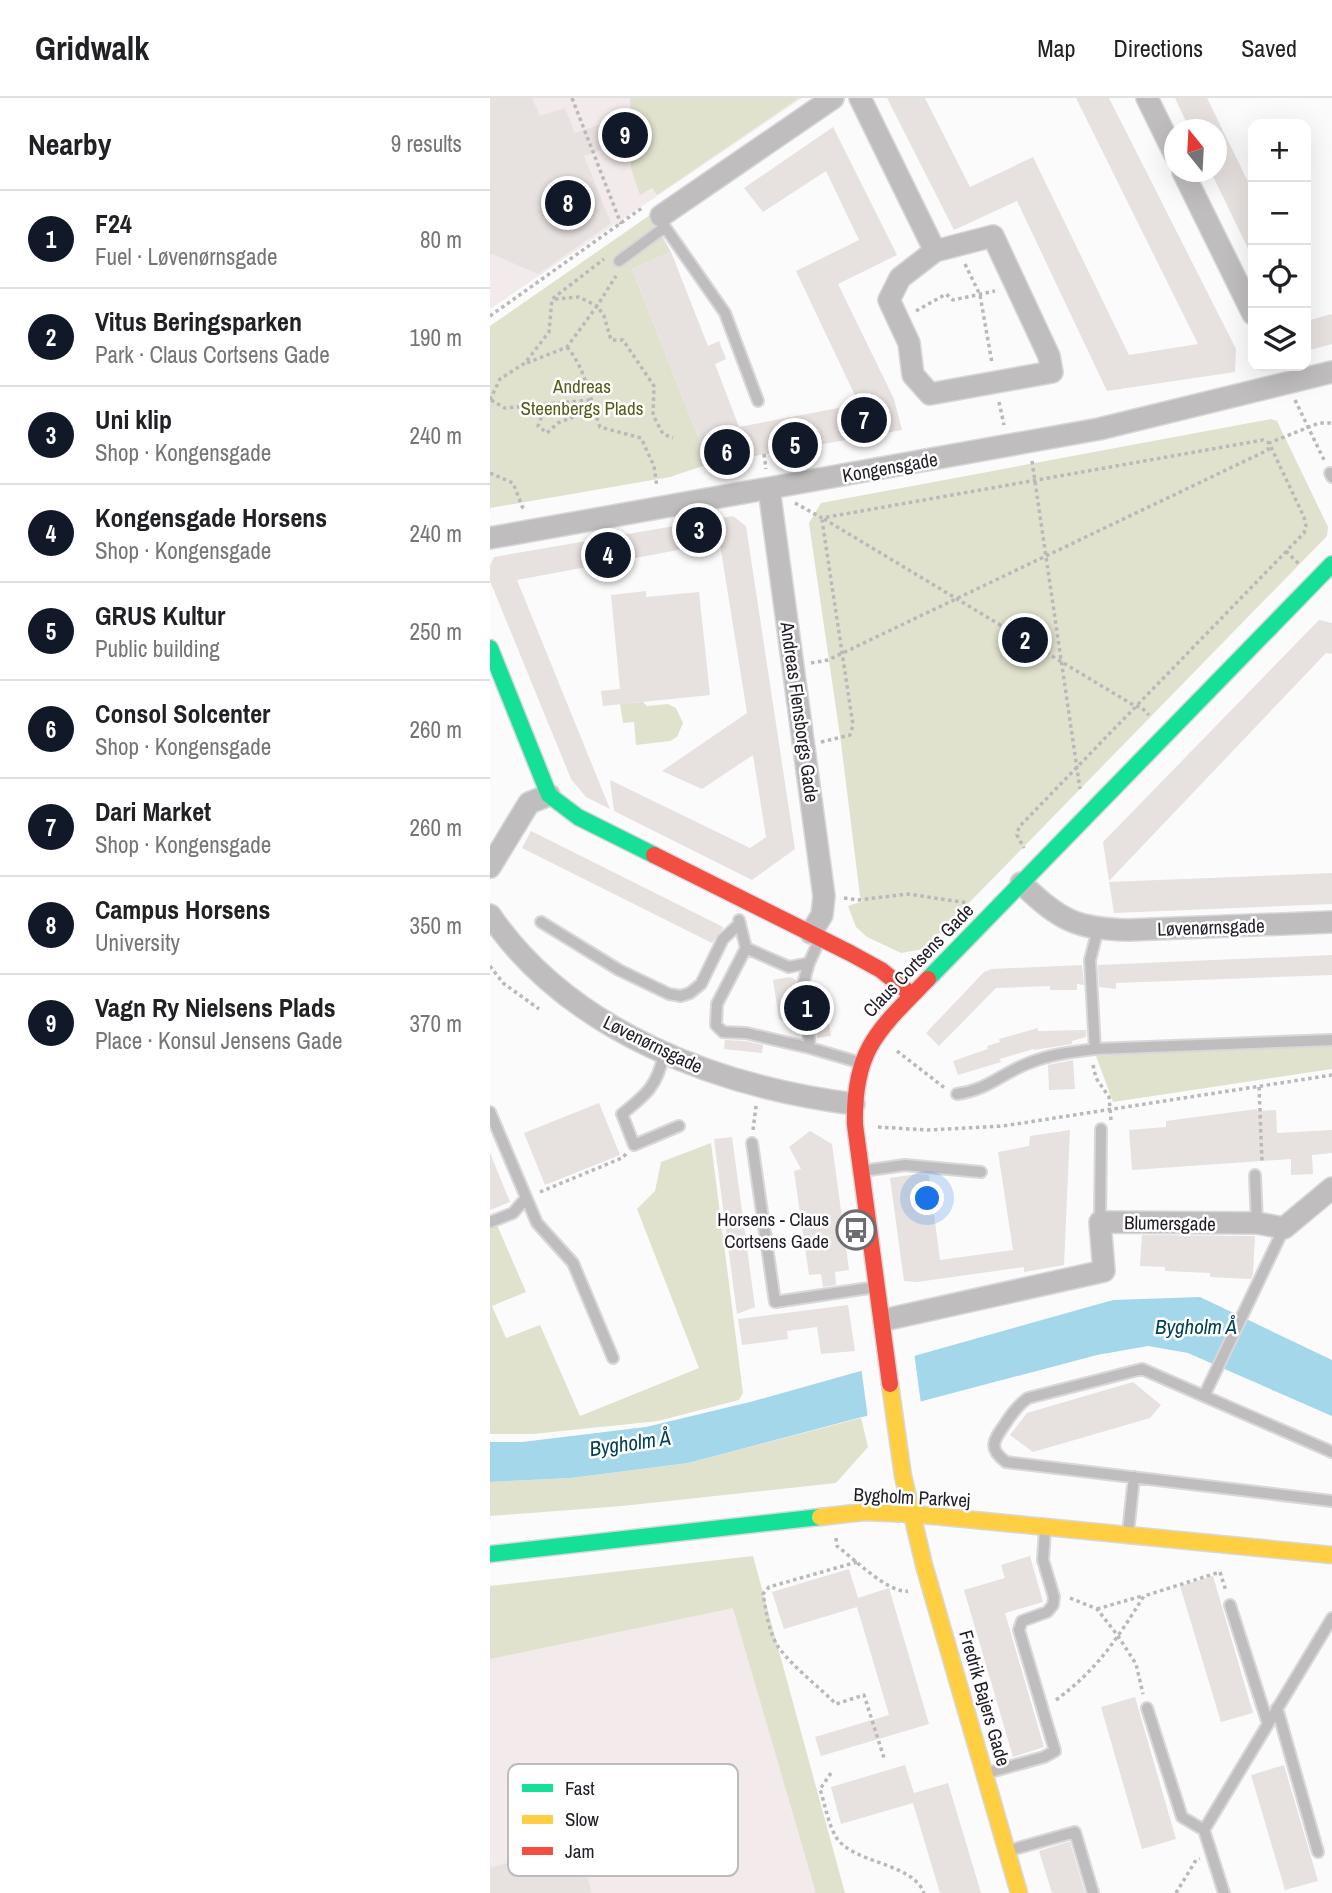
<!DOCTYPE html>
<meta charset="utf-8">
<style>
:root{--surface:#fff;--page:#f6f6f6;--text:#202124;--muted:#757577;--line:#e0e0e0;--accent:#111827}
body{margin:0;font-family:"Archivo Narrow",sans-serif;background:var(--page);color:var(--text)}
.controls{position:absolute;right:21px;top:21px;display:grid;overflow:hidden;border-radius:14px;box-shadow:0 7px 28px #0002}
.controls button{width:63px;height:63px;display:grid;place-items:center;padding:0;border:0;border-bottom:2px solid var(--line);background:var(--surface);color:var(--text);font:35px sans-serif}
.compass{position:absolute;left:674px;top:21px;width:63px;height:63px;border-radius:50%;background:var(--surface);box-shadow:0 7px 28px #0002;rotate:342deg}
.you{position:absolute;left:438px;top:1101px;width:24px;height:24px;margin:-18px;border:5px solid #fff;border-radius:50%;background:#1a73e8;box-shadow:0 0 0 10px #1a73e833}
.badge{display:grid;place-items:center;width:46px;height:46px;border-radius:50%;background:var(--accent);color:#fff;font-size:23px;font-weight:700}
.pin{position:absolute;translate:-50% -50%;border:4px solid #fff;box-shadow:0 2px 7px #0006}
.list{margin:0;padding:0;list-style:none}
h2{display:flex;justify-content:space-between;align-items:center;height:91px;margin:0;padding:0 28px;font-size:30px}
h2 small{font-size:23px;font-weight:400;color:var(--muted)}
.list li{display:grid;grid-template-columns:46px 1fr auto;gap:21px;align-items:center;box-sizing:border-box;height:98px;padding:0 28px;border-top:2px solid var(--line)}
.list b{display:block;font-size:26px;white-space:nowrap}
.list p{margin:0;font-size:23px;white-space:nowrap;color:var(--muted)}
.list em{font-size:23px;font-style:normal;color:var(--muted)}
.icon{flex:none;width:38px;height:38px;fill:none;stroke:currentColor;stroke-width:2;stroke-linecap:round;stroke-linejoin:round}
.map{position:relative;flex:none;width:842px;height:1795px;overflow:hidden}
header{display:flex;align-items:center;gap:42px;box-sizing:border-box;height:98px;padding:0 35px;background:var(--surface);border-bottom:2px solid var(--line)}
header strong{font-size:33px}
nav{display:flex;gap:38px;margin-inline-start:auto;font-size:24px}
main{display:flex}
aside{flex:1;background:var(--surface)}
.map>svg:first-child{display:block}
</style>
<header>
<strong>Gridwalk</strong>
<nav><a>Map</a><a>Directions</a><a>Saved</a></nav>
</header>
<main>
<aside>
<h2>Nearby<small>9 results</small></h2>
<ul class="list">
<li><span class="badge">1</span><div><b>F24</b><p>Fuel · Løvenørnsgade</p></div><em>80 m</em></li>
<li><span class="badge">2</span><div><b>Vitus Beringsparken</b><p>Park · Claus Cortsens Gade</p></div><em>190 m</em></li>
<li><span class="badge">3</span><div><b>Uni klip</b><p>Shop · Kongensgade</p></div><em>240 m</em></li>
<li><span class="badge">4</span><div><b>Kongensgade Horsens</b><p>Shop · Kongensgade</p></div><em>240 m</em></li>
<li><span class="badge">5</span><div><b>GRUS Kultur</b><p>Public building</p></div><em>250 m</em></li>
<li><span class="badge">6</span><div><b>Consol Solcenter</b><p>Shop · Kongensgade</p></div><em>260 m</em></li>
<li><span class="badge">7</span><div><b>Dari Market</b><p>Shop · Kongensgade</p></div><em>260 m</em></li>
<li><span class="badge">8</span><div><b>Campus Horsens</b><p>University</p></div><em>350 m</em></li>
<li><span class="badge">9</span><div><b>Vagn Ry Nielsens Plads</b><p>Place · Konsul Jensens Gade</p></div><em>370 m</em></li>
</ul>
</aside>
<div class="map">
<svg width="842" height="1795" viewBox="0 0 842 1795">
<rect width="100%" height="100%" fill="#fbfbfb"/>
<!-- education -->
<path fill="#f3eaeb" d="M0,0H312L0,211Z
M258,1488L349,1795H0V1536Z"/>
<!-- green -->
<path fill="#e0e2ce" d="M140,0H309L167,97L162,90L150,97L141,70Z
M160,117L181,154L142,171L219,366L180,379L0,410V228Z
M781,321L787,323L838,429L837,438L434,851L411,855L377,839L366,829L358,808L373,803L370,798L351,645L319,425L331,405Z
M153,604L157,608L178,606L186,610L193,625L187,639L180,643L146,647L144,624L133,625L130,606Z
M842,946V971L623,1004L606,958Z
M221,1045L253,1295L249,1302L168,1323L43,1336H0V1130L7,1127L36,1194L2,1208L16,1240L50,1227L90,1318L209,1270L147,1111L165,1093L171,1064Z
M371,1320L378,1349L346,1385L132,1408L0,1418V1384L81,1380L198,1365Z
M263,1458L355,1795H326L243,1510L0,1561V1488Z"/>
<!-- water -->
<path fill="#a4d7ea" d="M710,1199L842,1262V1318L698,1255L658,1248L607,1257L198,1365L81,1380L0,1384V1344H32L156,1329L260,1304L623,1202Z"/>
<!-- pier -->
<path fill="#fbfbfb" d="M424,1254L431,1306L378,1320L371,1269Z"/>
<!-- building -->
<path fill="#e7e1e0" d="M0,0H42L50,18L75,10L85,35L123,22L131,45L94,58L121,125L48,176L0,155Z
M397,0H435L480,89L543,59L639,257L708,246L586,0H619L746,251L745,274L617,293L527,103L464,132Z
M685,0H717L763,94V161L721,74H726V32H700Z
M343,29L407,157L348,186L404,301L412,332L219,366L142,171L181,154L218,248L229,243L236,261L225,266L249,329L369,306L306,173L369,142L336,73L273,114L254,90Z
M842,216V246L816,253V223Z
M243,418L256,428L305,751L262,782L124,713L120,682L260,750L276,739L263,657L212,691L172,673L257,615L226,421Z
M202,425L204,449L27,482L120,711L96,699L81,681L0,483V468L4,459Z
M156,493V499L209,494L220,597L113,608L111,593L130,591L121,497Z
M829,522L842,525V556L836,555L619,783L613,744Z
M41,733L233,829V830L222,845L32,750Z
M842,775V806L624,815L619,784Z
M842,857V877L626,885V891L609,889L608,867Z
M592,867L594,887L587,886V892H560V888L506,890L449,948L436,935L494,874L502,871Z
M300,879L306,882L310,931L289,921L283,882Z
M321,890L334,896L341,938L327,940Z
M548,930V933L596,932V939L582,943V946L544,952L543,951L510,961L511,964L468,977L463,963L498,951L497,948L510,944L509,941Z
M235,942L255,943L273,947L272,955L234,951Z
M583,962L585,991L559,992L558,967Z
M109,1005L130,1057L55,1087L34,1035Z
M767,1011V1013L786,1012L787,1035L842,1032V1055L822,1057L823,1076L801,1077V1061L642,1072L639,1032L676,1029V1023Z
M580,1032L574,1167L534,1174V1169L427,1184L414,1183L400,1080L427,1076L439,1077L450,1162L523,1152L508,1054L539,1048L540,1038Z
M320,1033L342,1046L359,1172L345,1174L346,1187L333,1189L331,1176L319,1177L304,1073L311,1071L299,1049Z
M242,1039L265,1209L247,1216L224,1041Z
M0,1055L20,1104L0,1112Z
M652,1137L765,1138L763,1176L761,1181L720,1179V1175L675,1173V1169L650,1168Z
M358,1207L365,1253L331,1256L327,1229L297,1233L298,1241L252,1247L248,1221Z
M643,1284L671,1307L660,1320L543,1354L520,1337L537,1315Z
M540,1458L553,1504L515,1515L554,1649L523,1659L474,1492L515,1480L511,1467Z
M359,1471L368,1500L399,1490L439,1626L331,1658L325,1639L399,1617L367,1509L294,1531L282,1494Z
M723,1478L763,1615L731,1624L690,1488Z
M645,1599L686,1741L652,1751L611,1609Z
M415,1667L424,1695L458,1685L491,1795H450L423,1705L351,1726L341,1689Z
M794,1667L828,1783L795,1792L761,1677Z
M578,1744H580L595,1795H562L549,1753Z
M64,1751L69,1768L92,1761L102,1795H0V1770Z"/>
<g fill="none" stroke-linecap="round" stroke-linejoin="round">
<!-- lane casing -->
<g stroke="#d8d7d9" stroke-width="14">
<path id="lane" d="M175,129L235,215L268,303
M129,163L175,129L173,124
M840,375L842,379
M249,822L256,850L227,906L226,927L233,934L256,935L320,950
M51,824L129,872L179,896L191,898L200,895L211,886L233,841L248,827
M330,841L319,865L313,886L320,950L368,964
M256,850L299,869L319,865
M605,951L600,862L608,831
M174,956C167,988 157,996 132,1016L144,1047L189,1028
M467,996C498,992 512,975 539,965C561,956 582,954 605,951L842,942
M0,1014L47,1125L83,1165L123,1260
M262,1045L285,1204L386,1189
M372,1073L415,1067L491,1074
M765,1077L767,1125
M0,1124L23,1115L36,1100
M610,1124L611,1031
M714,1298L794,1130
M842,1354L652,1271L538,1300C528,1307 522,1315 515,1326C504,1342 497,1350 516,1364L842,1403
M638,1435L644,1379
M740,1507L778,1626
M657,1610L692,1719L714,1732L734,1795
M787,1610L828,1754
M497,1675L554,1659L565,1653L529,1532L532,1523L557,1514L563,1507L564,1499L553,1462L555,1432
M714,1732L842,1520
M517,1753L585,1734L603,1795"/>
</g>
<!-- street casing -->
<g stroke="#d8d7d9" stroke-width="24">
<path id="street" d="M370,0L445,153
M657,0L684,55
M693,74L763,216
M171,118L343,0
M503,138L559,258L562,274L440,296L423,277L419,245L399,202L410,180L445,153Z
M279,391L334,798L332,817L321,835
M0,440L609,331L842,274
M0,769L39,705L59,697
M531,785C570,822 585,831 639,832L842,824
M0,817C80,934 229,989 364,1006
M394,1222L614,1173L610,1124L767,1125L794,1130L842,1090"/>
</g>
<!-- fast casing -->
<g stroke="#d8d7d9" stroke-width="19">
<path id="fast" d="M0,550L59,697L88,719L164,757
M438,881L842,466
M0,1456L330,1419"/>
</g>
<!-- slow casing -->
<g stroke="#d8d7d9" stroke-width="19">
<path id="slow" d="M400,1286L413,1378L434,1467L529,1795
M330,1419L374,1414L423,1416L842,1457"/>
</g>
<!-- jam casing -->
<g stroke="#d8d7d9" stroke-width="19">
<path id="jam" d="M164,757L360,855L391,872L422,897
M400,1286L365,1027C363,952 388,932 438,881"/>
</g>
<!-- path -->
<path stroke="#bab9ba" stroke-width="3.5" stroke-dasharray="3.5 3.5" stroke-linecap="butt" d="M82,0L131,126
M475,166L490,197L502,265
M65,201L89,199L107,208L126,178
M426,213L456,196L463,202L505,193
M0,218L152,110
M77,249C96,271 100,302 110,329L151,340L164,368L167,389
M37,265L77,249L107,208L114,218L121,242H133L164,288L163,317L173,336L183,340
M0,302L10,281L35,265L59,234L62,201L114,161
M1,302L15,310L100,302
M805,302L835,364
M509,304L514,327
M56,306L48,328L57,335L68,325L94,315
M274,356L276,371
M542,363L590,691
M0,375L23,385L34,413
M305,405L332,420L773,342L779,345L814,419L816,428L814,435L529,729L527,737L534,750
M334,421L645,608L651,609L659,617
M796,453L809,466
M321,565L338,562L778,352L779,345L829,325H842
M331,644L360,637L363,627L332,422
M354,800L368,802L418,796L478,805
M0,868L13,885L49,911
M407,953L456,991
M603,967L606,980L619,999L621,1022
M769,989L772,1064
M388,1029L438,1032L513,1028L842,977
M263,1032L266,1008
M50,1094L132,1060L136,1056
M346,1440L347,1448C363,1460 399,1496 418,1493
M367,1464L279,1489L273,1496C276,1513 279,1536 289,1550C304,1570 328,1588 346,1606L374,1597L394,1660
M580,1500L607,1511L628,1538L646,1566L653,1596
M607,1511L652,1498
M566,1602C608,1571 626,1542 654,1498L730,1474L736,1493
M341,1675L330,1691C335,1706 338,1726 346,1739C363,1766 422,1764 434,1795
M686,1795L706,1762L710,1761"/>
<!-- lane -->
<use href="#lane" stroke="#c0bdbe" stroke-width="10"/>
<!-- street -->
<use href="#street" stroke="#c0bdbe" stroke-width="21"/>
<!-- fast -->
<use href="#fast" stroke="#16e098" stroke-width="16"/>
<!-- slow -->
<use href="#slow" stroke="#ffcf43" stroke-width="16"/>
<!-- jam -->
<use href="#jam" stroke="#f24e42" stroke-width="16"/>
</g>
<!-- icons -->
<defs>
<g id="bus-ring" transform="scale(2.0125)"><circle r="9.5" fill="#fff" stroke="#6e6b71" stroke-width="1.5"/><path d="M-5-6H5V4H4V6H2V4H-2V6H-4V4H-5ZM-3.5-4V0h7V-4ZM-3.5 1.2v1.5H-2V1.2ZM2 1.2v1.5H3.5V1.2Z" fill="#6e6b71"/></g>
</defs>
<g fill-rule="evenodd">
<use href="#bus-ring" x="366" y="1132"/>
</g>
<g text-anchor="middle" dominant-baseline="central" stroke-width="5" stroke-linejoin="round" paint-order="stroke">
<!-- park labels -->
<g font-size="19" fill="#575d19" stroke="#fff">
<text x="92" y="288">Andreas<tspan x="92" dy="22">Steenbergs Plads</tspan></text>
</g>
<!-- street labels -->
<g font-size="19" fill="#221d27" stroke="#fff">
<text transform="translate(400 369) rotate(-10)">Kongensgade</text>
<text transform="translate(310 614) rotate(82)">Andreas Flensborgs Gade</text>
<text transform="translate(721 829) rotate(-2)">Løvenørnsgade</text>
<text transform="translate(428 862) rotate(-46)">Claus Cortsens Gade</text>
<text transform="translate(163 946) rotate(26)">Løvenørnsgade</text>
<text transform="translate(680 1125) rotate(1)">Blumersgade</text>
<text transform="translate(422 1399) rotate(3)">Bygholm Parkvej</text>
<text transform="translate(495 1600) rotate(74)">Fredrik Bajers Gade</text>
</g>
<!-- poi labels -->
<g font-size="19" fill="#221d27" stroke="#fff" text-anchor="end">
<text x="339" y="1121">Horsens - Claus<tspan x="339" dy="22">Cortsens Gade</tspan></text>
</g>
<!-- water labels -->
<g font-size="21" font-style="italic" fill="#004254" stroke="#fff">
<text x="706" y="1228">Bygholm Å</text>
<text transform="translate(140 1345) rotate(-8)">Bygholm Å</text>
</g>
</g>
<!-- legend -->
<rect x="18" y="1666" width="230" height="112" rx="10" fill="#fff" stroke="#bdbbbe" stroke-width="2"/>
<rect x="32" y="1686" width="31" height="8" fill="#16e098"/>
<rect x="32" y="1717" width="31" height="9" fill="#ffcf43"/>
<rect x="32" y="1749" width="31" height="8" fill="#f24e42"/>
<g font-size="19" fill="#221d27">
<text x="75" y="1697">Fast</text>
<text x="75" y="1728">Slow</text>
<text x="75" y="1760">Jam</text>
</g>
</svg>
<div class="controls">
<button>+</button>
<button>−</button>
<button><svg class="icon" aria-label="locate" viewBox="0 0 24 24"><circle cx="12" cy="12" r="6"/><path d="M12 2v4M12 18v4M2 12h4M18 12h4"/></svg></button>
<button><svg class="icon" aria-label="layers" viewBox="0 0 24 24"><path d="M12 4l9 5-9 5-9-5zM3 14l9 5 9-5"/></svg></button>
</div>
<svg class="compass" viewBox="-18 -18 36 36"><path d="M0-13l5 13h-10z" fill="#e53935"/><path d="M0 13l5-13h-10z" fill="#757577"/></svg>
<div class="you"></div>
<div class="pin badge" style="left:317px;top:910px">1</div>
<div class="pin badge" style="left:535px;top:542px">2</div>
<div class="pin badge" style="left:209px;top:432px">3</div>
<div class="pin badge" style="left:118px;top:457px">4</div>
<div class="pin badge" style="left:305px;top:347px">5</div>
<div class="pin badge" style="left:237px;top:354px">6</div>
<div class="pin badge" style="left:374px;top:322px">7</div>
<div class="pin badge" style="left:78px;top:105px">8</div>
<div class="pin badge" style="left:135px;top:37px">9</div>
</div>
</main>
